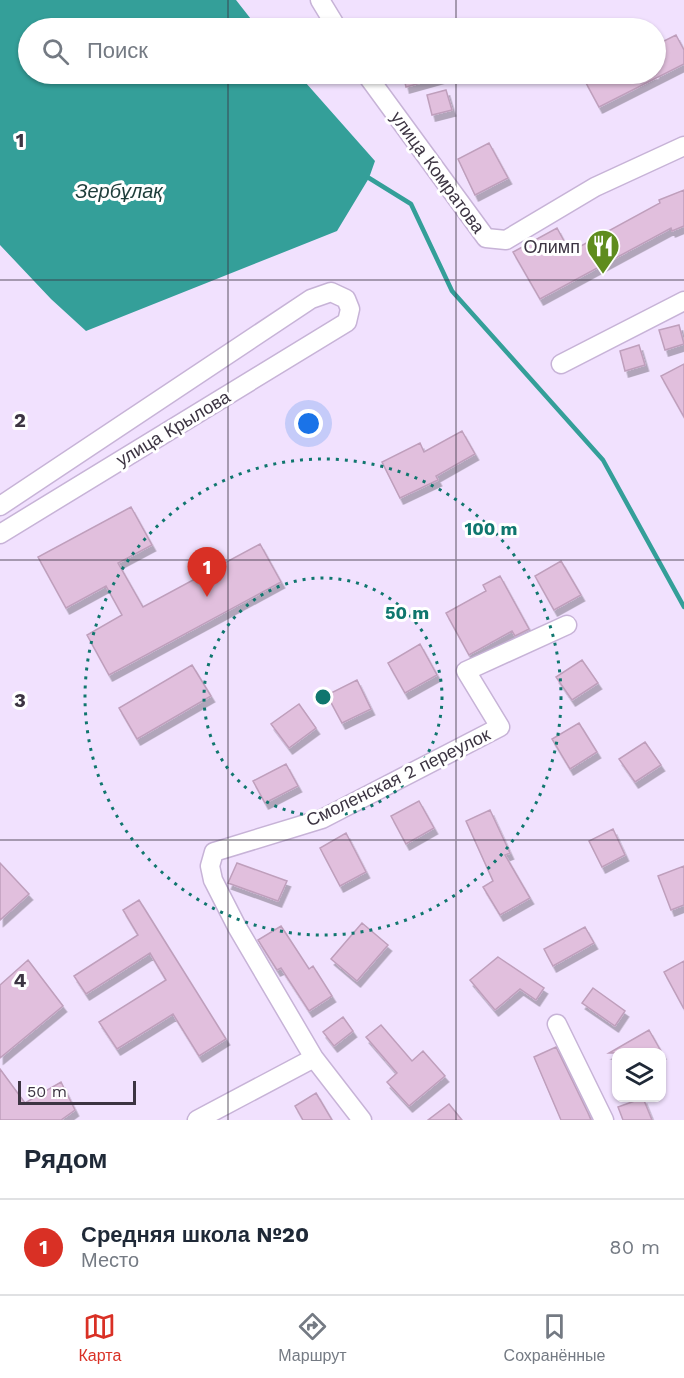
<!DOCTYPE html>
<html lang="ru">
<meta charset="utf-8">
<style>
:root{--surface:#fff;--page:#f6f6f7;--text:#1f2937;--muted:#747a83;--line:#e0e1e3;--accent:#d93025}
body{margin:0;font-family:"Work Sans",sans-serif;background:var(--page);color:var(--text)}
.controls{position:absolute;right:18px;bottom:18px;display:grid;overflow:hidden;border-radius:12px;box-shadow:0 2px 4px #0004}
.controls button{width:54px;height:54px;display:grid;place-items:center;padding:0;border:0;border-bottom:2px solid var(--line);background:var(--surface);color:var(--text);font:30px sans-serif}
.scale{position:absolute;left:18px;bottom:15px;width:118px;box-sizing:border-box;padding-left:6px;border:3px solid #3c3442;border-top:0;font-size:16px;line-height:21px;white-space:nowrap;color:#3c3442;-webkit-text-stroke:4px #fff;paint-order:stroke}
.you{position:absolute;left:309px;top:424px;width:21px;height:21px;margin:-15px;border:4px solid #fff;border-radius:50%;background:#1a73e8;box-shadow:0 0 0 9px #1a73e833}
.badge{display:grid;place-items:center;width:39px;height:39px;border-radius:50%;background:var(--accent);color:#fff;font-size:20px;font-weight:700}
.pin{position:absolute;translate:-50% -50px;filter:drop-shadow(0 2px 3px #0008)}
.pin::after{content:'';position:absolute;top:32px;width:21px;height:18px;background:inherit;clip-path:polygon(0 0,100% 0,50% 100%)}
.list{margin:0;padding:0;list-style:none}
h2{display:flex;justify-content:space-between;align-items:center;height:78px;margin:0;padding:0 24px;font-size:26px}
h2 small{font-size:20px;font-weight:400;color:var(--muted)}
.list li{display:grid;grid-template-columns:39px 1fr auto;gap:18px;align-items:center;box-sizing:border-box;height:96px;padding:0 24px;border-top:2px solid var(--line)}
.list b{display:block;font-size:22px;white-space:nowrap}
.list p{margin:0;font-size:20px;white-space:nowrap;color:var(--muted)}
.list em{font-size:20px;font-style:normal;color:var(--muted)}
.icon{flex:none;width:33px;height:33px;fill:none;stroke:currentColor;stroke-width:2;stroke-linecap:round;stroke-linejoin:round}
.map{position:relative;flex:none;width:684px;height:1120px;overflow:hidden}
.search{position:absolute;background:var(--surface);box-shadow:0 2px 4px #0004;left:18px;right:18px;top:18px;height:66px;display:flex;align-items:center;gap:15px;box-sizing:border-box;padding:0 21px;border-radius:33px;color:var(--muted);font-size:22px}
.sheet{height:174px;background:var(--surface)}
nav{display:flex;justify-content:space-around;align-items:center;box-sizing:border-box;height:84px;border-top:2px solid var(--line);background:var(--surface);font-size:16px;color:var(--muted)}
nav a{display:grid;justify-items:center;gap:3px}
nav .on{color:var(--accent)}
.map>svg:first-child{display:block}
</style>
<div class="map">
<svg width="684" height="1120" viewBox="0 0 684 1120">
<defs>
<filter id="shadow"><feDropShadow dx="3.5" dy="6" stdDeviation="0" flood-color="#0004"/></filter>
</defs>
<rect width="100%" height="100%" fill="#f1e1fe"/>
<!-- water -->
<path fill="#349f99" d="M0,0H236L258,28H28V74H298L375,161L369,178L337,231L86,331L51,299L0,245Z"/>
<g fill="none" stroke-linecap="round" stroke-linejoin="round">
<!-- stream -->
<path stroke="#349f99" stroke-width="4.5" d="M369,178L411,204L452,291L603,460L684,607"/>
</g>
<!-- building -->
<path fill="#e1bfdd" stroke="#bf9fbc" stroke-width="1.5" filter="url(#shadow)" d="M676,35L684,50V64L599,107L585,81L599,74H656V45Z
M403,74H441L442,77L406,87Z
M446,90L452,110L432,115L427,95Z
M489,143L508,178L475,195L458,159Z
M684,190V226L672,231L671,228L540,299L513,252L557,228L570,252L660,203L659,200Z
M679,325L684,344L665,350L659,330Z
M639,345L645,365L625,371L620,351Z
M684,364V417L661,376Z
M462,431L475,454L436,476L438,480L400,498L382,462L420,443L424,452Z
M131,507L152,545L118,563L143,607L260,544L281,582L109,675L87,635L122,615L106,586L66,608L38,557Z
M561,561L581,595L554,610L535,576Z
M500,576L529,629L515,636L512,631L469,655L446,613L486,591L483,585Z
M420,644L437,675L405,693L388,663Z
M582,660L598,683L572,700L556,677Z
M192,665L211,696L137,739L119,708Z
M357,680L371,709L342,723L327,695Z
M299,704L316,728L289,748L271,724Z
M579,723L597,752L570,769L552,739Z
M645,742L661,765L635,782L619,759Z
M286,764L298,786L265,803L253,781Z
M419,801L434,828L406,844L391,816Z
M490,810L510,853L505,855L530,898L500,915L483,887L493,881L466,821Z
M613,829L625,855L602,867L589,841Z
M346,833L366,872L340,886L320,848Z
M0,863L29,894L0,920Z
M237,863L287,881L278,901L228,883Z
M684,866V905L671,910L658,876Z
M139,900L226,1039L199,1056L173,1014L117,1049L99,1022L166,980L150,953L86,994L74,976L138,935L123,910Z
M362,923L388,945L357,981L331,959Z
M281,926L309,969L313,966L332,996L309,1011L281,968L277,970L258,940Z
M585,927L594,943L553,966L544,949Z
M498,957L544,988L536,1000L520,989L495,1010L470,980Z
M28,960L63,1006L0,1058V985Z
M684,961V1009L664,972Z
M593,988L625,1011L615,1026L582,1003Z
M343,1017L353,1031L334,1046L323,1032Z
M381,1025L412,1061L423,1051L445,1076L409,1106L387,1082L397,1073L366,1037Z
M649,1030L662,1053H609Z
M556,1047L588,1113L591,1120H561L534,1057Z
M0,1069L25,1103L61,1082L75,1110L61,1120H0Z
M316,1093L332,1120H303L295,1106Z
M643,1098L652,1120H623L618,1107Z
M449,1104L462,1120H428Z"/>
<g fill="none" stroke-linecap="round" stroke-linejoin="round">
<!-- minor casing -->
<g stroke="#c7b3d7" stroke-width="21">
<path id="minor" d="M320,0L337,28
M366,74L486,238L506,240L595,187L684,146
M561,364L684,301
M0,506L311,299L331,292L346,299L350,309L347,322L0,534
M557,1024L604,1120
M197,1120L314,1058
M362,1120L314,1058L237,927L213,880L210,866L214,852L322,819L500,727L466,671L567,625"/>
</g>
<!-- minor -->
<use href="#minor" stroke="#fff" stroke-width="18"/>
</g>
<!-- grid -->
<path fill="none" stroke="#3c3442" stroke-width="1.5" stroke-opacity="0.55" d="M228,0V28M456,0V28M228,74V1120M456,74V1120M0,280H684M0,560H684M0,840H684"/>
<!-- distance rings -->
<g fill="none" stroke="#0f766e" stroke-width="3" stroke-dasharray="3 6">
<circle cx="323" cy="697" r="119"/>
<circle cx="323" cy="697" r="238"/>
</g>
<!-- icons -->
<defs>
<g id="restaurant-pin" transform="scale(1.725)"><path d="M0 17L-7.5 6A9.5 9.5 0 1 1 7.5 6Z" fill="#5f8c1e" stroke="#fff"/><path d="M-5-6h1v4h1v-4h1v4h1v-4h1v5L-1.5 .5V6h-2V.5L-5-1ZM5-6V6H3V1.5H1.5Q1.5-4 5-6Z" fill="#fff"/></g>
</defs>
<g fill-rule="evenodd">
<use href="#restaurant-pin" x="603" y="246"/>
</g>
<g text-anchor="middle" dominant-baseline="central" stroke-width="6" stroke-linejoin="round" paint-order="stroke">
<!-- street labels -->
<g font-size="18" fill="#3c3442" stroke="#fff">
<text transform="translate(438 172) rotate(54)">улица Комратова</text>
<text transform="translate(173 428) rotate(-31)">улица Крылова</text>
<text transform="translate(398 777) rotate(-26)">Смоленская 2 переулок</text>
</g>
<!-- poi labels -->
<g font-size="18" fill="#3c3442" stroke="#fff" text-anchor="end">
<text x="580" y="246">Олимп</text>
</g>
<!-- water labels -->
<g font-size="20" font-style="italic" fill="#1d3d3a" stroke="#fff">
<text x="119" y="191">Зербұлақ</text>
</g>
</g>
<g font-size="20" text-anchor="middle" font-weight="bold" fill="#3c3442" stroke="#fff" stroke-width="6" stroke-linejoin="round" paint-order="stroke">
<text x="20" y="147">1</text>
<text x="20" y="427">2</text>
<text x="20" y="707">3</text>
<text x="20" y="987">4</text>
</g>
<circle cx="323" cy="697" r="9" fill="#0f766e" stroke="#fff" stroke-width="3"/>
<g font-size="18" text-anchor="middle" font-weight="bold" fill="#0f766e" stroke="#fff" stroke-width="6" stroke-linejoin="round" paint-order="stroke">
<text x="491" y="535">100 m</text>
<text x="407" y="619">50 m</text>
</g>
</svg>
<div class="controls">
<button><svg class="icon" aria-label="layers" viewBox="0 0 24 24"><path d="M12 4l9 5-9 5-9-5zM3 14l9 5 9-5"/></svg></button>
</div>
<div class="scale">50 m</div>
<div class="you"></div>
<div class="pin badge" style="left:207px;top:597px">1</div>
<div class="search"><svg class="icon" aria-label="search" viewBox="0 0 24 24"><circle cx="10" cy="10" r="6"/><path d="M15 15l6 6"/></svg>Поиск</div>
</div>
<section class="sheet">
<h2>Рядом<small></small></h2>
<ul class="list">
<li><span class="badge">1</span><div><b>Средняя школа №20</b><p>Место</p></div><em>80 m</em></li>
</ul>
</section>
<nav>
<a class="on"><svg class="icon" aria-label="map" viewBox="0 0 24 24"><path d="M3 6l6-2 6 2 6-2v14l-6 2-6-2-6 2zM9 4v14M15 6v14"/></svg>Карта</a>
<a><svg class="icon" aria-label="directions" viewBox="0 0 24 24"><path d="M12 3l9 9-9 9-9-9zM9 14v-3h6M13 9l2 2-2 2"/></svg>Маршрут</a>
<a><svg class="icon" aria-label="saved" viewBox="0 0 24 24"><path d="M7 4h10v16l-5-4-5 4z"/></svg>Сохранённые</a>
</nav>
